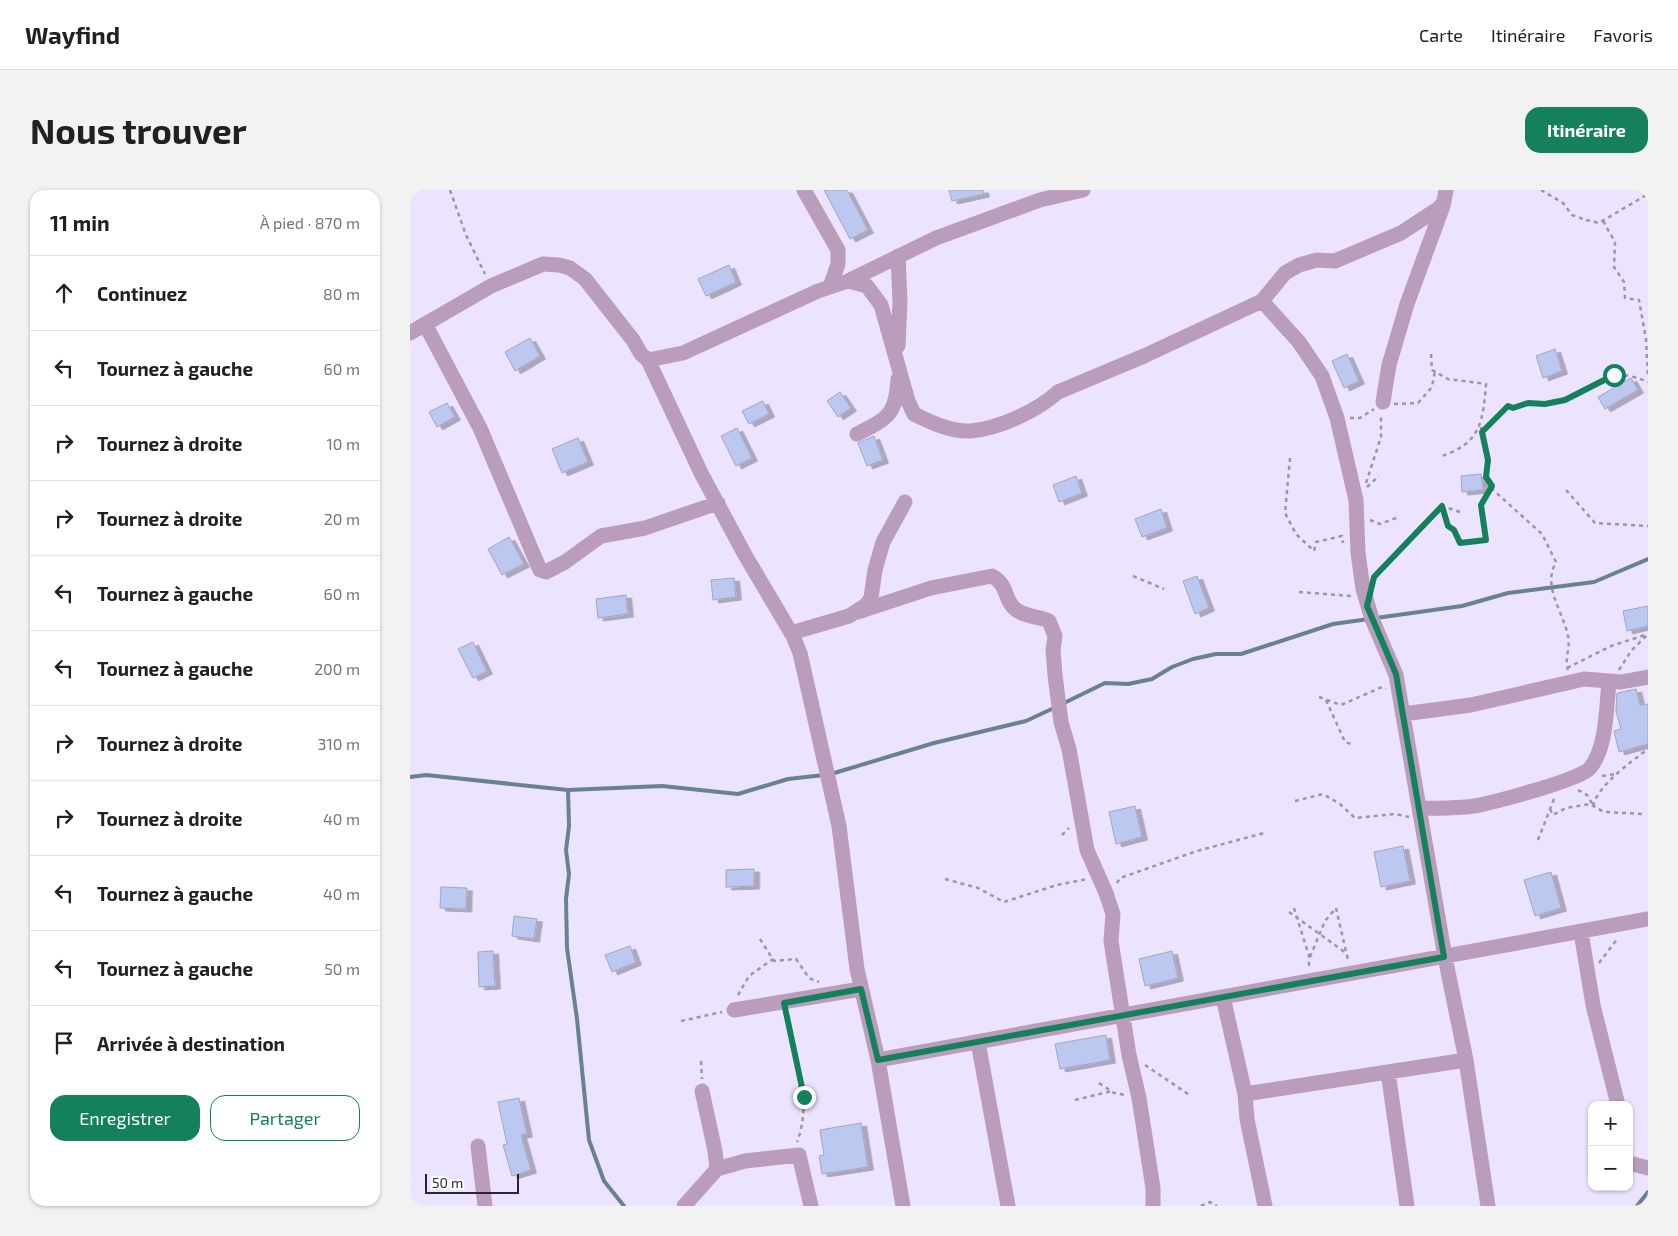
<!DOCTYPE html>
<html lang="fr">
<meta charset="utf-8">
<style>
:root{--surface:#fff;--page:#f2f2f2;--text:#202124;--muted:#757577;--line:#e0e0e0;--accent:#14805c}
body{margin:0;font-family:"Exo 2",sans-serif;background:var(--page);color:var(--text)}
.controls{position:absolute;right:15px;bottom:15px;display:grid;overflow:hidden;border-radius:10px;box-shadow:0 1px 4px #0004}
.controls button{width:45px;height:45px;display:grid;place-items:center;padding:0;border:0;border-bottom:1px solid var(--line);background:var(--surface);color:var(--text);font:25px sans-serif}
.scale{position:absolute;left:15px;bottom:12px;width:94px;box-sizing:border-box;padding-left:5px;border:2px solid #292531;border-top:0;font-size:14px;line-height:18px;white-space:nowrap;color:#292531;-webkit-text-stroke:4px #fff;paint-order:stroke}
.stop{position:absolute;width:15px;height:15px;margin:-11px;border:4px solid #14805c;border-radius:50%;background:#fff}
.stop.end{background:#14805c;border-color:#fff;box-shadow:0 1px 5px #0008}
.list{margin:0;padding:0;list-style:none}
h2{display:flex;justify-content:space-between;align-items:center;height:65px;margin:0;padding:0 20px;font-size:21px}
h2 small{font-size:16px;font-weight:400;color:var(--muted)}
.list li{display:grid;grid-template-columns:32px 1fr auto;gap:15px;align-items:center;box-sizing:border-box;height:75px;padding:0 20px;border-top:1px solid var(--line)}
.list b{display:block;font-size:19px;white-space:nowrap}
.list em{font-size:16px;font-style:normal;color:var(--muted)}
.actions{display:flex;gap:10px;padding:15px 20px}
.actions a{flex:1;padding:11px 0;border:1px solid var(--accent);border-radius:15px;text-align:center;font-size:18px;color:var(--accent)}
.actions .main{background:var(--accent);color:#fff}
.icon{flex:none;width:28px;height:28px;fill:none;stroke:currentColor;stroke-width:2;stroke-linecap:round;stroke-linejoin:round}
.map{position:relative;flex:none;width:1238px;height:1016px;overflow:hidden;border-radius:15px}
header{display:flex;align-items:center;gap:30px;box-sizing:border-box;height:70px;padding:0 25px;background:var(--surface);border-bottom:1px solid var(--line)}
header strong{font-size:24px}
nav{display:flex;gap:28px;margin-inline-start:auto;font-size:18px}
.intro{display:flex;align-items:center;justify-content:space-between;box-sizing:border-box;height:120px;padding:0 30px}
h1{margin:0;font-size:35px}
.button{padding:12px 22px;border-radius:15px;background:var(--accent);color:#fff;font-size:18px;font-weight:700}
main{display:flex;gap:30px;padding:0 30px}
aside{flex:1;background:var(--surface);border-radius:15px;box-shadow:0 1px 4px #0004}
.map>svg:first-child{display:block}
</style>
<header>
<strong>Wayfind</strong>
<nav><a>Carte</a><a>Itinéraire</a><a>Favoris</a></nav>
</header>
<div class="intro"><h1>Nous trouver</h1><a class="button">Itinéraire</a></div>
<main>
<aside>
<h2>11 min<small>À pied · 870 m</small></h2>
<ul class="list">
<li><svg class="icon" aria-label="ahead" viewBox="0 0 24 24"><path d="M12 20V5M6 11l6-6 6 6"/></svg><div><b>Continuez</b></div><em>80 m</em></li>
<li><svg class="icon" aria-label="left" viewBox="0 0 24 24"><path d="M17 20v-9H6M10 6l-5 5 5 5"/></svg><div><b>Tournez à gauche</b></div><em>60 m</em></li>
<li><svg class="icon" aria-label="right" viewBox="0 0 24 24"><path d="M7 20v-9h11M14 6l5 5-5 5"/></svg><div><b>Tournez à droite</b></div><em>10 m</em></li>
<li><svg class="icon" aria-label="right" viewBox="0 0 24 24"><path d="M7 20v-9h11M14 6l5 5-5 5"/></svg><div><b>Tournez à droite</b></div><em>20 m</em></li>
<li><svg class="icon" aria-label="left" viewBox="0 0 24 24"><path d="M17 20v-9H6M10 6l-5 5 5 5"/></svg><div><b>Tournez à gauche</b></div><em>60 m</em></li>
<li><svg class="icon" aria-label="left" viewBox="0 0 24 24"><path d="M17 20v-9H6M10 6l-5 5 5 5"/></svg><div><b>Tournez à gauche</b></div><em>200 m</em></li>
<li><svg class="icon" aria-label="right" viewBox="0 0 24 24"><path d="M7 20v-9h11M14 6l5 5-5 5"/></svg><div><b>Tournez à droite</b></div><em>310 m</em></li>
<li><svg class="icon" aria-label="right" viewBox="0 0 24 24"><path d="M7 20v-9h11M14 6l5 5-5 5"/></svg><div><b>Tournez à droite</b></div><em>40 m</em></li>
<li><svg class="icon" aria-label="left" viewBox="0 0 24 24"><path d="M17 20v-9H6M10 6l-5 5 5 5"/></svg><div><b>Tournez à gauche</b></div><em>40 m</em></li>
<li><svg class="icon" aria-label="left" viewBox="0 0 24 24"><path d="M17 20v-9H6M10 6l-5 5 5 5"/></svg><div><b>Tournez à gauche</b></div><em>50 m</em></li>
<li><svg class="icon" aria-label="arrive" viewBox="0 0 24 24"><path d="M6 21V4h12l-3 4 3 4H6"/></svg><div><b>Arrivée à destination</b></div></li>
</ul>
<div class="actions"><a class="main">Enregistrer</a><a>Partager</a></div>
</aside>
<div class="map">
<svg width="1238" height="1016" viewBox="0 0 1238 1016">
<defs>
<filter id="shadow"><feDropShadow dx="5.5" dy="3" stdDeviation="0" flood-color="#0004"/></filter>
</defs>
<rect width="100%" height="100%" fill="#ece3ff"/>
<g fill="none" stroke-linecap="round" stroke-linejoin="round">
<!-- stream -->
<path stroke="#6a8099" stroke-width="4" d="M966,428L1052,416L1098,403L1184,392L1238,369
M652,514L695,493L718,494L742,489L762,477L783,469L806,464H831L923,434L959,429
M421,584L524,553L616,531L646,517
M0,587L16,585L158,600L252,596L328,604L378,589L414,585
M158,600L159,636L156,660L159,684L156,709L157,758L167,829L179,950L194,991L214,1016
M1227,1016L1238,1002"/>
</g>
<!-- building -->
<path fill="#bdc8f0" stroke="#9da6c6" filter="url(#shadow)" d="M414,0H437L458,40L440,49Z
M539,0H573L574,4L542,11Z
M319,75L326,92L296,106L288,89Z
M120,148L130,166L105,181L95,162Z
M1145,159L1152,181L1133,188L1126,166Z
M937,164L949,191L934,198L922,171Z
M1221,188L1228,200L1195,219L1188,207Z
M430,202L441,218L428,227L417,211Z
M353,211L359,224L339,234L332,221Z
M37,213L45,227L27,237L19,222Z
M327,238L342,268L326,276L311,246Z
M464,246L473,270L457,276L448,253Z
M168,248L178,272L152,283L142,259Z
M1071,284L1073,300L1052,302L1051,286Z
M666,286L672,303L649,312L643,295Z
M751,319L757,338L732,347L725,329Z
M99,347L114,374L92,385L78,359Z
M787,386L799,418L785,424L773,391Z
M324,388L326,407L303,410L301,390Z
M216,405L218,424L188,428L186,409Z
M1238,416V436L1217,441L1213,421Z
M63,452L77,481L63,488L48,459Z
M1226,499L1230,515L1238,514V554L1209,562L1204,541L1211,539L1206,521L1207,503Z
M725,616L732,647L706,654L699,622Z
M993,656L1000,691L971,697L964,662Z
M344,679V696L316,697V680Z
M1141,682L1151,718L1125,726L1114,690Z
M31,697L57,698L56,719L30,718Z
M104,726L127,729L124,749L102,746Z
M220,756L226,772L202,782L195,765Z
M83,761L85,796L69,797L68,762Z
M762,761L768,788L735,796L729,769Z
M696,845L700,870L650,879L645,854Z
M109,908L117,944L111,945L121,980L102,986L93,955L97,954L88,912Z
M451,933L458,977L412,984L409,966L414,965L410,940Z"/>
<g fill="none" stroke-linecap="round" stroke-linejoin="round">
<!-- path -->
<path stroke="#9b94aa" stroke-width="2.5" stroke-dasharray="4 4" stroke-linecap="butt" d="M40,0L56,45L75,84
M1131,0L1153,13L1162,25L1176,30
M1176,30L1189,33L1238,4
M1193,31L1205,52L1204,77L1214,92L1215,108L1229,110L1236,149L1238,187
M1021,164L1022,180L1038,189L1076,194C1073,231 1071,253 1032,266
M984,214L1008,213L1022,197L1025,181
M940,228H950L964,219
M1072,242L1098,216C1105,218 1110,214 1117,213C1130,211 1142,215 1156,210C1191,196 1196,174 1238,192
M880,268L875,323L886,344L904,361L906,352L932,346L933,353
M956,293L971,247V224
M957,297L969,286
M1081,298L1132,344L1146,372C1132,397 1153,421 1158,446C1161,456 1154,470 1158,480
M1156,300L1185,333L1238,336
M1032,316L1038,336L1044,340L1050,353L1076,350L1071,315L1082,296L1076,287L1079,270L1070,234
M960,330L970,334L989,327
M723,386L754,399
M965,386L1032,316L1050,322
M889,402L941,406
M1157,478L1201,456L1238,444
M1209,480L1221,461L1237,445
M909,507L931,515L972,497L976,499
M916,510L935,552L944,555
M1192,586L1206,584
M1168,600L1177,605L1183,615
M885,611L913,604L930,614L945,628L985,624L999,627
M1183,616C1188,595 1221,572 1238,559
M1140,619L1143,625L1156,618L1180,614L1194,622L1234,624
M652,645L659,638
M1128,650L1144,609
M535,689L568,698L594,712L647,695L677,689
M707,693L710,688L787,661L854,643
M884,718L899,766V779
M926,718L938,770
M879,722L936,763
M350,749L364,771L386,769L399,788L409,792
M900,767L915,731L926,718
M1189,773L1208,748
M328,805L339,786L363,769
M376,825C385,866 403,911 387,952
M271,831L312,822
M291,871L292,889
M735,875L778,904
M689,893L704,903L715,905
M665,910L702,901
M791,1016L800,1012L807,1016"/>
<!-- minor -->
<path stroke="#ba9dba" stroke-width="15" d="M394,0L428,60V74L420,97
M488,66L490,112L488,156
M438,91L457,96L471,115L498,211L504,224C520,232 541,242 560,241C588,239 627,221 648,202L734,166L852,111L875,83L889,75L907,70L925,71L991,43L1029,18L1034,12L1036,0
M852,111L889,152L912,186L927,228L946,310L948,363L953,399L962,429L986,485L1035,767L1056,870L1078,1016
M15,134L70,238L130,380L136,382L155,372L191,346L235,338L308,313
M0,143L81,96L133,74L149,75L160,78L175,89L223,150L231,164L238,170L273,163L408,101L438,91L526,48L630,10L673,0
M238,170L291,283L335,365L383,446L390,463L429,636L447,779L468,870L493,1016
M973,212L979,175L997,114L1033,16
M447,244C478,228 486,225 488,189
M448,422L521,398L582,386C598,395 593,405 603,417C612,427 628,426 639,431L645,446L643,460L645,485L651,532L659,559L677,660L696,703L703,724L701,751L719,865L729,908L743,998V1016
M381,443L439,426L456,415L461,408L465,380L473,352L495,312
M993,524L1061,515L1174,489L1211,492L1238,487
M1011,618C1026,619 1041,618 1057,617C1075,615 1171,590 1180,578C1197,557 1196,519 1199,493
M1171,742L1183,815L1208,915
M813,807L835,904L1056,870
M324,820L451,799
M568,852L598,1016
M468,870L1238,729
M978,882L997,1016
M835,904L837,929L855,1016
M68,956L75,1016
M1219,973L1238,978
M307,979L335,971L389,965L401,1016
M274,1016L307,979L305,961L292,901"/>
</g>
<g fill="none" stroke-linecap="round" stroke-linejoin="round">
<!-- route -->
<path stroke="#14805c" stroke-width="6" d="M394,907L374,813L451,799L468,870L1034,767L986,484L957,416L964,387L1032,316L1038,336L1044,340L1050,353L1076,350L1071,315L1082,296L1076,287L1078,270L1072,242L1098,216L1103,218L1118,213L1135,214L1155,210L1204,185"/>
</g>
</svg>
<div class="controls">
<button>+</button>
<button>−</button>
</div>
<div class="scale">50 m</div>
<div class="stop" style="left:1204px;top:185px"></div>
<div class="stop end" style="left:394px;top:907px"></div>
</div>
</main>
